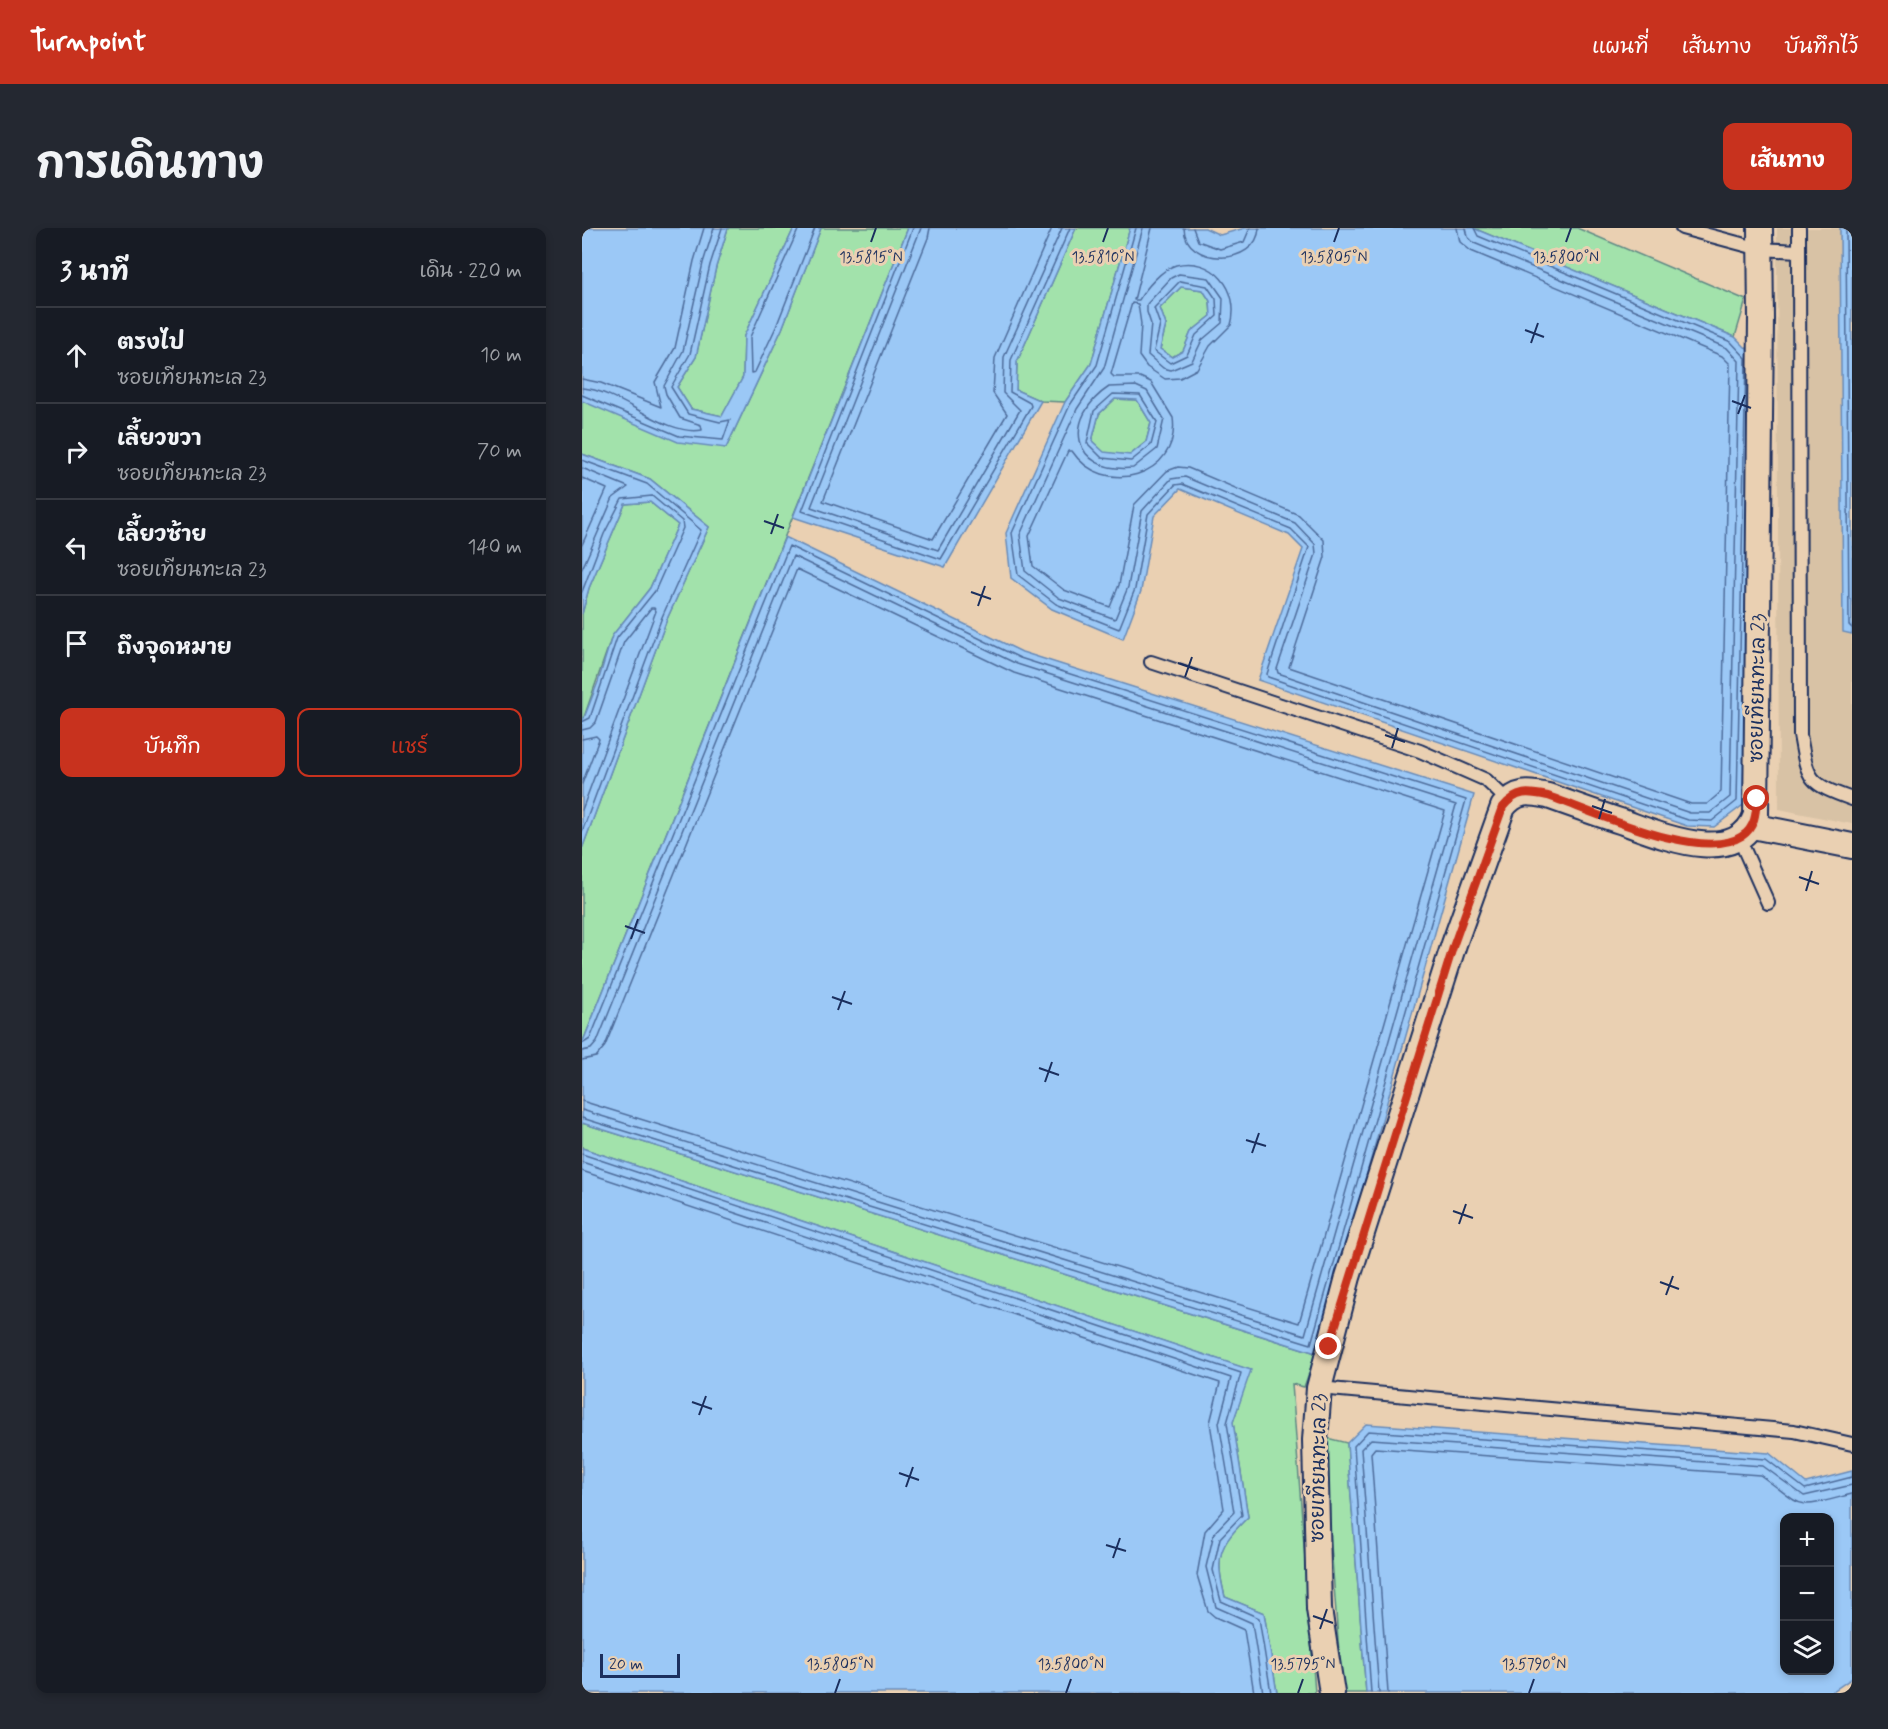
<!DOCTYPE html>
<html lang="th">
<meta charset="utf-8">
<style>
:root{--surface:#171b24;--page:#242831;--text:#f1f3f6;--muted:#9ea1a6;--line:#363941;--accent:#c8321e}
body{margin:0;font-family:Mynerve,"Playpen Sans Thai",sans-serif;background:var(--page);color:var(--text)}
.controls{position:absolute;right:18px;bottom:18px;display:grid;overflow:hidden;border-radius:12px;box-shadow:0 3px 9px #0003}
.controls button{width:54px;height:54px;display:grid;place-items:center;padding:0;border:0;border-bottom:2px solid var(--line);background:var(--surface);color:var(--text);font:30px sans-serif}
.scale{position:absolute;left:18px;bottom:15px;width:80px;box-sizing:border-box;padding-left:6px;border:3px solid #1b2f5e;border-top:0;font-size:16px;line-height:21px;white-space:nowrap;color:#1b2f5e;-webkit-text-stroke:4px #ead0b2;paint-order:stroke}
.stop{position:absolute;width:18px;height:18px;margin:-14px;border:4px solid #c8321e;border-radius:50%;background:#fff}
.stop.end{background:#c8321e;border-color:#fff;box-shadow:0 2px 6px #0008}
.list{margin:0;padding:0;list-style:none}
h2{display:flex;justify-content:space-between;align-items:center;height:78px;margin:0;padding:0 24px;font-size:26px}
h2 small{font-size:20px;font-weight:400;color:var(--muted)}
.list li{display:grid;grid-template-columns:39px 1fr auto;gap:18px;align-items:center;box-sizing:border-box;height:96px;padding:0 24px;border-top:2px solid var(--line)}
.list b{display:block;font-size:22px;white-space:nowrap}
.list p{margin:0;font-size:20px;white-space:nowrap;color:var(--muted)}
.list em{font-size:20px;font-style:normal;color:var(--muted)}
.actions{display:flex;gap:12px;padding:18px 24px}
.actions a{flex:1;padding:14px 0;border:2px solid var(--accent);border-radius:12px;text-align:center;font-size:21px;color:var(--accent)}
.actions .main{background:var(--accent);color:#fff}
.icon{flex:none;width:33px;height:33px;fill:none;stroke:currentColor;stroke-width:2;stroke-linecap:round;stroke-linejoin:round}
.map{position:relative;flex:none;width:1270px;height:1465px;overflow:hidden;border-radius:12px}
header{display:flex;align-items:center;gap:36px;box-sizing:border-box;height:84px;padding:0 30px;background:var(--accent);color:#fff}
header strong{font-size:28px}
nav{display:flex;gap:33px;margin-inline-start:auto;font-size:21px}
.intro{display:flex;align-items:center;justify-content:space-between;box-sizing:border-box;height:144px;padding:0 36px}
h1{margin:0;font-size:42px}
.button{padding:15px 27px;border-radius:12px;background:var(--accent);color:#fff;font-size:21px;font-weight:700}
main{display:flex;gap:36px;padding:0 36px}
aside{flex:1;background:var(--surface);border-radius:12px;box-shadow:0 3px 9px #0003}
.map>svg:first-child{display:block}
</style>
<header>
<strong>Turnpoint</strong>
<nav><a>แผนที่</a><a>เส้นทาง</a><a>บันทึกไว้</a></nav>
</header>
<div class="intro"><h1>การเดินทาง</h1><a class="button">เส้นทาง</a></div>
<main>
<aside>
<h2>3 นาที<small>เดิน · 220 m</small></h2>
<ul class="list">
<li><svg class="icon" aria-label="ahead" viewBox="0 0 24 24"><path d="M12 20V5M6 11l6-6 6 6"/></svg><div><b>ตรงไป</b><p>ซอยเทียนทะเล 23</p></div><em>10 m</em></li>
<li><svg class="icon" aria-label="right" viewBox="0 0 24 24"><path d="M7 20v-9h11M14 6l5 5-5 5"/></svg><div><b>เลี้ยวขวา</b><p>ซอยเทียนทะเล 23</p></div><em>70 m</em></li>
<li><svg class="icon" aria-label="left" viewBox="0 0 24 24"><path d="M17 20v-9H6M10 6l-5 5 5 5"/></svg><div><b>เลี้ยวซ้าย</b><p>ซอยเทียนทะเล 23</p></div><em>140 m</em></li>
<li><svg class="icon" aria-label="arrive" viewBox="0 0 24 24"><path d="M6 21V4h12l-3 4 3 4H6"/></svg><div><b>ถึงจุดหมาย</b></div></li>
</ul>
<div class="actions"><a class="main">บันทึก</a><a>แชร์</a></div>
</aside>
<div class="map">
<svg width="1270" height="1465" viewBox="0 0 1270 1465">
<rect width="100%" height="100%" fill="#ead0b2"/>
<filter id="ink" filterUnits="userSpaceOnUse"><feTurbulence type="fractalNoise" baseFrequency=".0167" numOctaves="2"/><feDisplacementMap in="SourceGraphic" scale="12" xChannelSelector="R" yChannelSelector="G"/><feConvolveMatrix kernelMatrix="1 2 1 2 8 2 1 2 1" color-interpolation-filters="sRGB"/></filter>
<g filter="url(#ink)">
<!-- built -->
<path fill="#d8c2a5" d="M1195,0H1270V596L1197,581Z"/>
<!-- green -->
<path fill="#a2e2ab" stroke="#5e8884" stroke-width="1.5" d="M146,0H212L162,108L161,149L140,188L109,181L95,159L114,129L134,39Z
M239,0H326L0,816V621L85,391L127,299L68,251L0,226V173L144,220L200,101Z
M494,0H548L509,136L483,174L459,173L434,162L435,134Z
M891,0H995L1164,72L1153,109Z
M599,59L621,62L628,73L629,88L609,104L601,123L590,129L578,121L584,97L578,80Z
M533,171L555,172L569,195L564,214L548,227L522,225L510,213L517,186Z
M68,274L96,297L68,360L30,408L0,495V386L7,360L43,276Z
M0,895L734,1125L722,1159L710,1156L733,1465H695L682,1385L643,1369C633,1328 636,1318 666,1289L651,1194L668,1142L0,920Z
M741,1209L765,1215L784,1465H760Z"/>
<!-- water -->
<path fill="#9bc8f6" stroke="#688bb9" stroke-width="1.5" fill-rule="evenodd" d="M0,0H146L134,39L114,129L95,159L109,181L140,188L161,149L162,108L212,0H239L200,101L144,220L96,214L0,173Z
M326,0H494L435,134L434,162L459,173L363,339L211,289Z
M548,0H623L638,7L663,0H891L1153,109L1171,127L1161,577L1132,599L1105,598L676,452L721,321L707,307L598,261L572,288L559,363L541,411L470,381L429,350L424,305L483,174L509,136ZM599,59L621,62L628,73L629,88L609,104L601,123L590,129L578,121L584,97L578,80ZM533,171L555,172L569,195L564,214L548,227L522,224L510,213L517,186Z
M1258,0H1270V406L1261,404Z
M0,226L68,251L127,299L85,391L0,621V495L16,454L30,408L68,360L96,297L68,274L43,276L7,360L0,386Z
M203,309L440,424L892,567L734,1125L0,895V816Z
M0,920L669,1142L651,1194L666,1289C636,1318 633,1329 643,1369L682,1385L695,1465H0Z
M784,1196L1187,1225L1224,1255L1270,1243V1450L1248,1465H784L765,1215ZM1202,1290H1248V1442H1202Z"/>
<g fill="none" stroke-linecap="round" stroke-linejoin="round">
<!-- shore -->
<path stroke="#4e6c9b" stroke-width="1.5" d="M217,0L168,109L169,145L173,144L194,99L233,0
M331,0L220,283L359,331L449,178L448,175L428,164L429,132L488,0
M339,0L229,279L356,322L438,182L421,165L422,129L480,0
M348,0L346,10L241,273L351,311L425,186L411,165L413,130L470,0
M554,0L515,137L488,177L430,305L436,347L474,376L537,401L553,361L566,286L593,257L600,256L709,301L727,319L685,446L686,449L1106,592L1130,593L1155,573L1164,130L1149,114L896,8L892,0
M561,0L522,140L495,181L438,307L443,343L477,370L533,391L546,359L560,283L589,251L603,249L713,295L733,316L734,326L695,441L696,445L1108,585H1128L1148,569L1157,133L1145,120L892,15L886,9L884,0
M570,0L552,72H557C563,61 580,41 594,37C631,28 659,62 649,97L628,118L615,141L598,150L583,151L565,139L557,128L559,96L556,76L550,75L529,146L532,149H558L569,154L591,190C599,249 521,270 490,223H486L447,308L451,338L482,362L528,379L537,357L552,277L585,243L596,239L606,240L717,287L742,312L743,329L707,439L1109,576H1125L1139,564L1148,136L1140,128L889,23L878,14L875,0
M602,0C603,39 675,39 677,0
M611,0L616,13L638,21L662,14L668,0
M1264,0L1267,397L1270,400
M597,46L627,50L641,70L640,95L620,112L610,133L589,142L581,140L566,127L569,96L565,84V76L589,50Z
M598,53L625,58L634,71L635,88L614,107L605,127L588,135L572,123L578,97L572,80Z
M0,151L19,155L79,179L73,154L93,120L112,33L122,0
M554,158L565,163L582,191L575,221L551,240C488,246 481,189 527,159Z
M0,160C38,162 83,209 120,202L119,197L98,190L84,166L82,158L101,123L121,35L132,0
M531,166L558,167L575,194L569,217L549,233L520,230L505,215L512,183Z
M0,167L97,208L141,212L148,192L138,194L106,186L89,159L108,126L128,37L140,0
M0,232L65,256L119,302L80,389L0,604
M0,240L46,259L31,270L0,341
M0,250L25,261L0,317
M0,364L22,306L40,271L70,268L100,293L101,300L73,363L35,410L8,490L0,494
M0,502L8,500L14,494L42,414L69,380H72L74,383L0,582
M0,511L14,508L17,511L0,556
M0,816L8,811L207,318L438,430L884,572L729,1116L0,890
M0,823L9,821L15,814L211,328L435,436L874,577L723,1107L0,882
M0,832L14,829L23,818L215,341L432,445L863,583L717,1095L0,873
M0,926L659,1145L645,1195L660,1287L638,1310L631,1342L639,1373L677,1390L689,1465
M0,934L649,1150L637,1195L652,1284L632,1305L624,1339L634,1379L670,1395L681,1465
M0,943L638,1155L628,1195L642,1281L623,1303L615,1347L626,1383L633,1389L662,1402L672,1465
M789,1465L772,1218L786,1203L1184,1231L1223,1261L1270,1249
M797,1465L779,1221L789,1211L1181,1238L1222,1268L1270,1257
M806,1465L789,1225L793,1220L1178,1247C1226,1281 1209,1282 1270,1266"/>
<!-- lane casing -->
<g stroke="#1b2f5e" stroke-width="16">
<path id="lane" d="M1100,0L1178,21L1217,23
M1217,0L1218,507C1226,553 1226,555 1270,571
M569,434L838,523L904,552L926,573
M1157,610L1186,675
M737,1160L1212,1203L1270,1216"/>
</g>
<!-- street casing -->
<g stroke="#1b2f5e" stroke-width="28">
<path id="street" d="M1170,598L1270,618
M750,1465L737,1381L733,1212L737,1160L766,1049L872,716L921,579C935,562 946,564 966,568C991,577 1016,586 1041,594C1078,607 1155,641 1174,587L1179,90L1178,0"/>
</g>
<!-- lane -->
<use href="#lane" stroke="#ead0b2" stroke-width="12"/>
<!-- street -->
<use href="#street" stroke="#ead0b2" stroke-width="24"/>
</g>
</g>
<g fill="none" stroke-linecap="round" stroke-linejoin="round" filter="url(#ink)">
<!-- route -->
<path stroke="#c8321e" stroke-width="8" d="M747,1119L872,716L921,579C935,562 946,564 966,568C1010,583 1119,635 1160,608C1173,600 1174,585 1175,571"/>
</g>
<!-- ticks -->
<path fill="none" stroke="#1b2f5e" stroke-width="2" d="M289,14L294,0M521,14L526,0M752,14L757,0M984,14L989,0M943,102L962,109M949,115L956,95M1150,173L1169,180M1156,186L1163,167M182,293L202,300M189,306L196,286M389,364L409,371M396,378L403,358M596,435L616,442M603,449L610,429M803,507L823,514M810,520L816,500M1010,578L1030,585M1017,591L1023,571M1217,649L1237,656M1224,663L1230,643M43,698L63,705M49,711L56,691M250,769L270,776M256,782L263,763M457,840L477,847M463,854L470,834M664,912L684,918M670,925L677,905M871,983L891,990M877,996L884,976M1078,1054L1097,1061M1084,1067L1091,1048M110,1174L130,1181M117,1187L124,1168M317,1245L337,1252M324,1259L331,1239M524,1317L544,1323M531,1330L538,1310M731,1388L751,1395M738,1401L745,1381M253,1465L258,1451M484,1465L489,1451M716,1465L721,1451M947,1465L952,1451"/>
<g text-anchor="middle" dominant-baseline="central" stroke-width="6" stroke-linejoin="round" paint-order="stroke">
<!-- street labels -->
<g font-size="20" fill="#1b2f5e" stroke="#ead0b2">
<text transform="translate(1176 460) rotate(-89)">ซอยเทียนทะเล 23</text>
<text transform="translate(737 1240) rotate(-89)">ซอยเทียนทะเล 23</text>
</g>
</g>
<g font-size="15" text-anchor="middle" fill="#1b2f5e" stroke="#ead0b2" stroke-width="6" stroke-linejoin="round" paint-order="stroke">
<text x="289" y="34">13.5815°N</text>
<text x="521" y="34">13.5810°N</text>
<text x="752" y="34">13.5805°N</text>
<text x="984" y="34">13.5800°N</text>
<text x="258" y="1441">13.5805°N</text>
<text x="489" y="1441">13.5800°N</text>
<text x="721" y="1441">13.5795°N</text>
<text x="952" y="1441">13.5790°N</text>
</g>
</svg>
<div class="controls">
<button>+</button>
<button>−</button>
<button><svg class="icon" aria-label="layers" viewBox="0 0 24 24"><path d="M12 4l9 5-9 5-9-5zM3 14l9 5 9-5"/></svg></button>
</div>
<div class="scale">20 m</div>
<div class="stop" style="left:1175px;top:571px"></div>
<div class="stop end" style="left:747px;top:1119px"></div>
</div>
</main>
